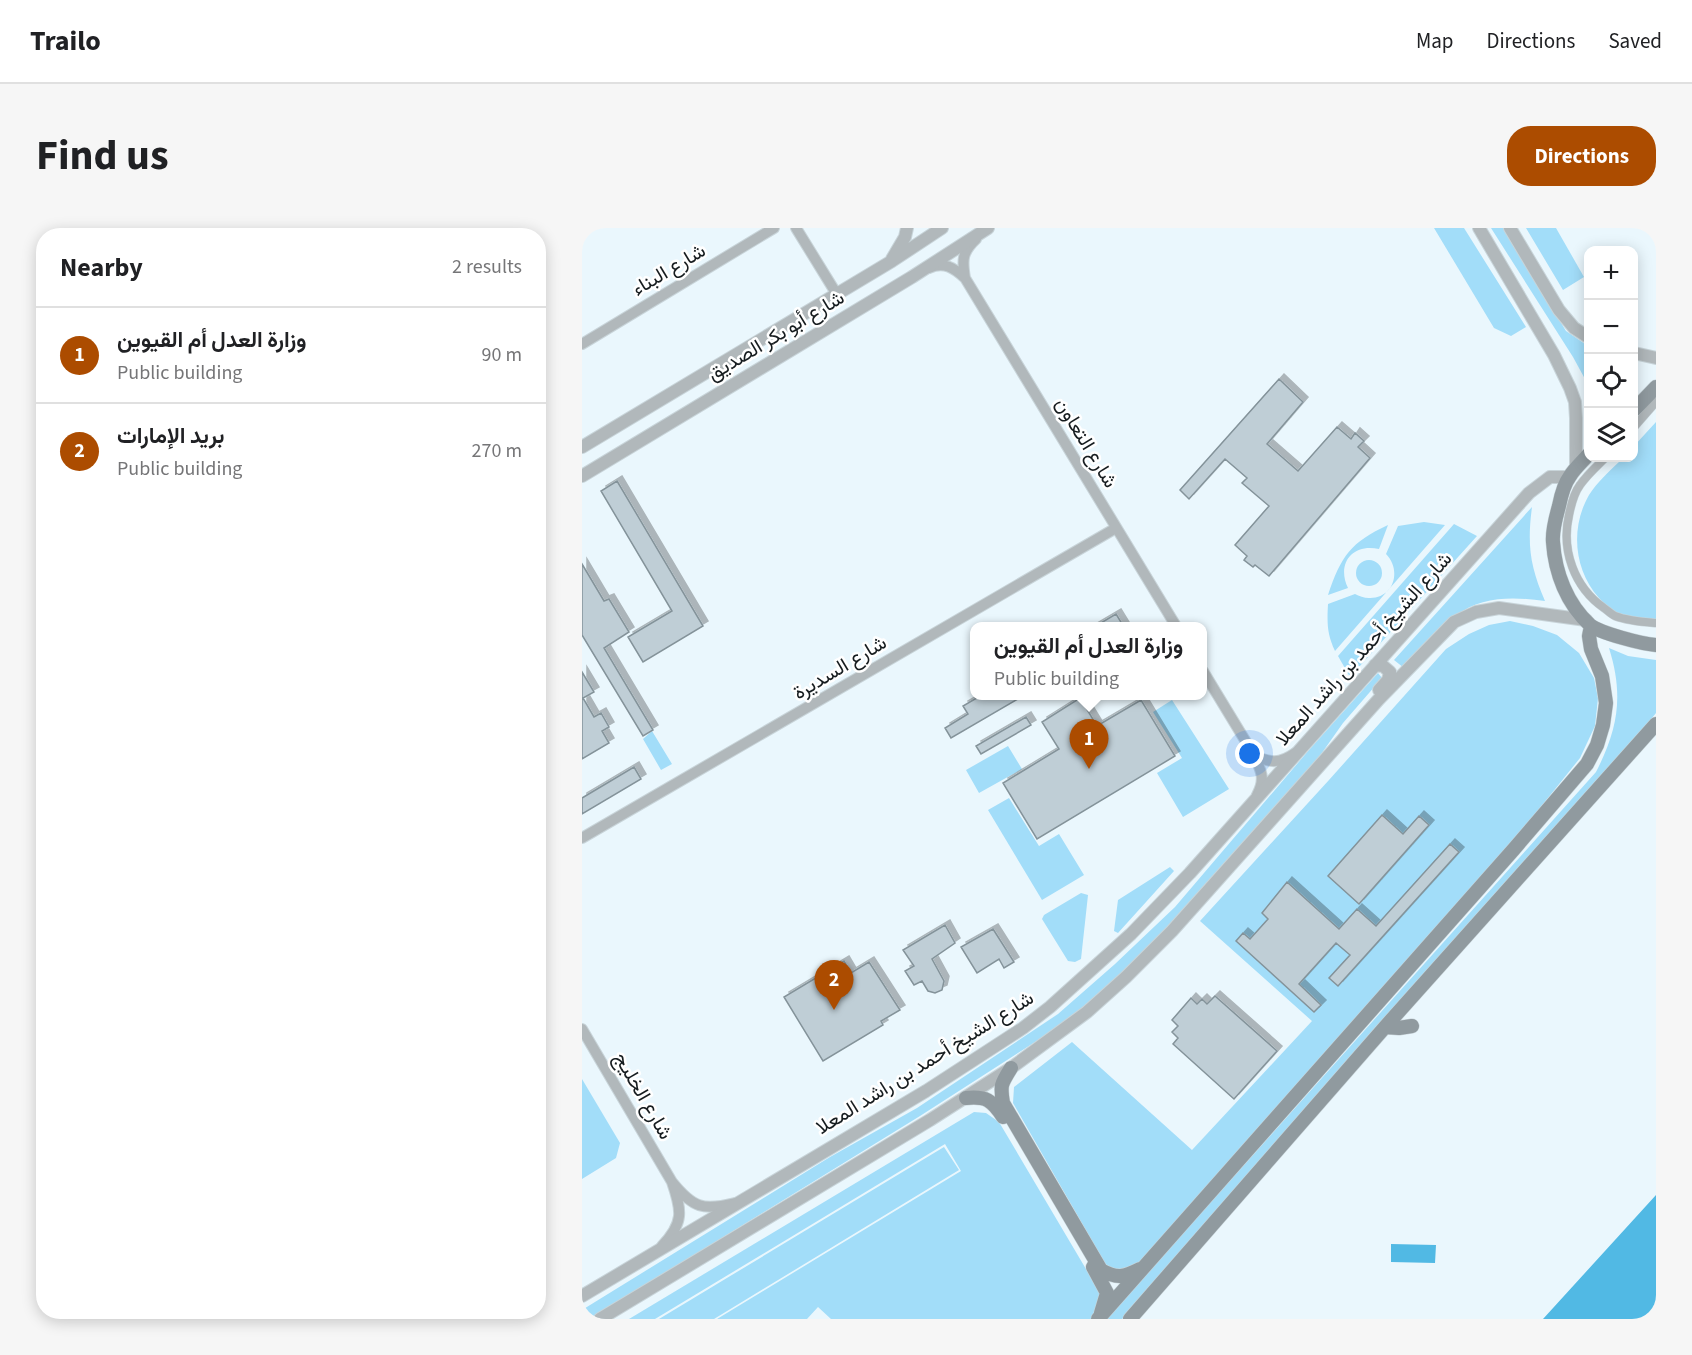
<!DOCTYPE html>
<meta charset="utf-8">
<style>
:root{--surface:#fff;--page:#f6f6f6;--text:#202124;--muted:#757577;--line:#e0e0e0;--accent:#ac4c00}
body{margin:0;font-family:"Source Sans 3",Vazirmatn,sans-serif;background:var(--page);color:var(--text)}
.controls{position:absolute;right:18px;top:18px;display:grid;overflow:hidden;border-radius:12px;box-shadow:0 3px 15px #0003}
.controls button{width:54px;height:54px;display:grid;place-items:center;padding:0;border:0;border-bottom:2px solid var(--line);background:var(--surface);color:var(--text);font:30px sans-serif}
.you{position:absolute;left:668px;top:526px;width:21px;height:21px;margin:-15px;border:4px solid #fff;border-radius:50%;background:#1a73e8;box-shadow:0 0 0 9px #1a73e833}
.badge{display:grid;place-items:center;width:39px;height:39px;border-radius:50%;background:var(--accent);color:#fff;font-size:20px;font-weight:700}
.pin{position:absolute;translate:-50% -50px;filter:drop-shadow(0 2px 3px #0008)}
.pin::after{content:'';position:absolute;top:32px;width:21px;height:18px;background:inherit;clip-path:polygon(0 0,100% 0,50% 100%)}
.popup{position:absolute;left:388px;top:394px;width:237px;height:78px;box-sizing:border-box;display:grid;place-content:center;border-radius:12px;background:var(--surface);filter:drop-shadow(0 2px 4px #0005);font-size:20px;white-space:nowrap;color:var(--muted)}
.popup b{font-size:22px;color:var(--text)}
.popup::after{content:'';position:absolute;left:50%;top:100%;margin-left:-12px;border:12px solid transparent;border-top-color:var(--surface)}
.list{margin:0;padding:0;list-style:none}
h2{display:flex;justify-content:space-between;align-items:center;height:78px;margin:0;padding:0 24px;font-size:26px}
h2 small{font-size:20px;font-weight:400;color:var(--muted)}
.list li{display:grid;grid-template-columns:39px 1fr auto;gap:18px;align-items:center;box-sizing:border-box;height:96px;padding:0 24px;border-top:2px solid var(--line)}
.list b{display:block;font-size:22px;white-space:nowrap}
.list p{margin:0;font-size:20px;white-space:nowrap;color:var(--muted)}
.list em{font-size:20px;font-style:normal;color:var(--muted)}
.icon{flex:none;width:33px;height:33px;fill:none;stroke:currentColor;stroke-width:2;stroke-linecap:round;stroke-linejoin:round}
.map{position:relative;flex:none;width:1074px;height:1091px;overflow:hidden;border-radius:24px}
header{display:flex;align-items:center;gap:36px;box-sizing:border-box;height:84px;padding:0 30px;background:var(--surface);border-bottom:2px solid var(--line)}
header strong{font-size:28px}
nav{display:flex;gap:33px;margin-inline-start:auto;font-size:21px}
.intro{display:flex;align-items:center;justify-content:space-between;box-sizing:border-box;height:144px;padding:0 36px}
h1{margin:0;font-size:42px}
.button{padding:15px 27px;border-radius:24px;background:var(--accent);color:#fff;font-size:21px;font-weight:700}
main{display:flex;gap:36px;padding:0 36px}
aside{flex:1;background:var(--surface);border-radius:24px;box-shadow:0 3px 15px #0003}
.map>svg:first-child{display:block}
</style>
<header>
<strong>Trailo</strong>
<nav><a>Map</a><a>Directions</a><a>Saved</a></nav>
</header>
<div class="intro"><h1>Find us</h1><a class="button">Directions</a></div>
<main>
<aside>
<h2>Nearby<small>2 results</small></h2>
<ul class="list">
<li><span class="badge">1</span><div><b>وزارة العدل أم القيوين</b><p>Public building</p></div><em>90 m</em></li>
<li><span class="badge">2</span><div><b>بريد الإمارات</b><p>Public building</p></div><em>270 m</em></li>
</ul>
</aside>
<div class="map">
<svg width="1074" height="1091" viewBox="0 0 1074 1091">
<defs>
<filter id="shadow"><feDropShadow dx="5" dy="-5" stdDeviation="0" flood-color="#0004"/></filter>
</defs>
<rect width="100%" height="100%" fill="#eaf7fd"/>
<!-- green -->
<path fill="#a2ddf9" d="M852,0H882L944,99L929,108L912,100Z
M909,0H921L984,103L1006,118V166L1003,151L991,129Z
M944,0H974L1002,49L981,62Z
M1074,194V397C1064,395 1052,394 1042,390C1033,387 1024,378 1017,370C992,342 988,300 1007,267C1015,254 1030,241 1041,230H1052V218Z
M950,279C945,317 948,338 963,373C934,369 899,367 874,388C855,403 839,423 822,440L812,432Z
M842,294L863,297L753,423C745,406 745,395 746,376L773,366C777,368 782,370 787,370C812,371 820,342 804,326L816,298Z
M872,296L895,308L768,449L756,428Z
M806,297L797,321C771,315 754,335 766,360L746,367C759,328 769,314 806,297Z
M774 345a13 13 0 1 1 26 0a13 13 0 1 1-26 0Z
M928,393L951,398L975,407L997,425L1012,450L1016,470L1013,498L998,530L945,596L753,821L552,1046L525,1039L431,875L432,859L490,814L610,922L730,793L618,693L747,552L864,421L887,406L907,397Z
M1027,420L1046,428L1074,432V485L1039,529L540,1091H524L1014,544C1036,501 1042,468 1027,420Z
M796,445L800,450L761,495L730,539L598,689L541,745L484,794L338,888L8,1091H0V1082L248,929L335,880L476,786L533,736L593,679L727,522Z
M590,472L647,561L601,589L575,545L600,530L571,484Z
M70,503L90,536L79,542L61,511Z
M426,518L440,541L397,565L384,542Z
M427,570L457,618L477,606L502,647L460,672L406,582Z
M588,639L592,643L536,705L532,703L536,672Z
M499,665L506,667L499,731L493,734L486,733L460,691L462,687Z
M0,851L38,915L34,930L0,951Z
M392,884L404,885L417,894L517,1063V1074L511,1091H249L236,1079L225,1091H135L379,943L363,916L73,1091H47Z
M362,919L377,942L132,1091H77Z"/>
<!-- water -->
<path fill="#51b9e4" d="M1074,967V1091H961Z
M809,1016L854,1017L853,1035L809,1034Z"/>
<!-- building -->
<path fill="#bfced6" stroke="#84939a" stroke-width="1.5" filter="url(#shadow)" d="M697,151L721,174L685,216L716,243L755,199L769,211L773,205L782,213L776,219L788,230L687,348L673,337L671,339L662,332L665,328L653,317L687,278L660,255L665,250L643,231L607,271L598,262Z
M35,253L121,398L61,434L46,409L90,383L19,263Z
M0,336L22,373L27,371L47,404L22,420L71,502L61,508L0,407Z
M534,386L542,399H512Z
M0,444L12,464L1,470L12,489L19,485L27,499L20,503L27,515L0,531Z
M398,468H441L369,510L363,500L386,486L381,478Z
M498,470L515,498L559,472L593,528L455,611L421,555L477,521L460,494Z
M444,489L449,497L399,526L394,518Z
M52,539L59,551L0,586V570Z
M800,587L821,606L837,588L847,597L777,676L746,648Z
M868,616L877,624L756,758L747,750L768,727L754,715L717,756L739,777L732,784L654,713L661,705L668,711L686,691L680,685L705,654L757,701L775,681L794,698Z
M363,697L373,715L350,731L362,753L360,762L353,765L346,763L340,753L332,757L323,743L332,738L321,722Z
M411,701L432,734L422,740L417,731L395,745L379,719Z
M262,733L269,745L287,734L318,782L299,793L301,797L241,833L202,769Z
M633,768L695,823L652,871L591,816L596,810L590,804L596,798L590,792L609,770L615,776L620,771L625,776Z"/>
<g fill="none" stroke-linecap="round" stroke-linejoin="round">
<!-- pedestrian casing -->
<g stroke="#c8d4d9" stroke-width="9">
<path id="pedestrian" d="M1052,199L1074,174
M1023,230C1015,238 1005,247 998,257C992,265 989,277 987,287C979,322 992,359 1022,380C1025,382 1029,386 1033,388C1046,393 1061,394 1074,395"/>
</g>
<!-- minor casing -->
<g stroke="#c8d4d9" stroke-width="12">
<path id="minor" d="M214,0L254,65
M347,40C362,33 372,40 383,50C380,32 380,24 394,11
M383,50L594,398
M0,116L192,0
M621,443L672,527
M675,567C684,550 679,543 672,527C687,535 698,536 713,525
M0,610L534,300
M0,801L90,954
M80,1018C102,995 100,983 90,954C111,980 121,983 153,975"/>
</g>
<!-- tertiary casing -->
<g stroke="#c8d4d9" stroke-width="14">
<path id="tertiary" d="M897,0L972,127L988,160L993,174L994,190V240
M928,0L977,82L992,100L1006,109
M310,31L323,9L325,0
M1052,125L1074,130
M0,219L310,33L360,0
M0,248L330,49L406,0
M793,437L801,438L808,444L806,452L797,462
M0,1068L344,863L441,800L468,779L549,706L608,645L947,265L968,249H986
M18,1091L348,892L429,840L505,784L544,749L590,703L797,471L872,394L894,384L917,380L1004,392"/>
</g>
<!-- secondary casing -->
<g stroke="#c8d4d9" stroke-width="15">
<path id="secondary" d="M1052,182L1074,159
M1006,227C1000,234 993,240 988,248C982,256 979,268 977,278C974,289 970,302 971,314C973,345 985,376 1008,397C1018,405 1060,416 1074,417
M803,799L817,800L830,798
M429,840C419,856 418,857 421,875L519,1042C535,1051 542,1049 558,1041
M384,870C404,868 410,872 421,889
M511,1039L525,1065L519,1085
M516,1091L932,621L1005,536L1015,517L1021,497L1024,475L1020,448L1009,421L1007,408L1009,398
M548,1091L803,799L1074,496"/>
</g>
<!-- pedestrian -->
<use href="#pedestrian" stroke="#b1b8bb" stroke-width="8"/>
<!-- minor -->
<use href="#minor" stroke="#b1b8bb" stroke-width="10"/>
<!-- tertiary -->
<use href="#tertiary" stroke="#b1b8bb" stroke-width="12"/>
<!-- secondary -->
<use href="#secondary" stroke="#909a9f" stroke-width="14"/>
</g>
<g text-anchor="middle" dominant-baseline="central" stroke-width="5" stroke-linejoin="round" paint-order="stroke">
<!-- street labels -->
<g font-size="20" fill="#161c1f" stroke="#fff">
<text transform="translate(87 42) rotate(-31)">شارع البناء</text>
<text transform="translate(194 108) rotate(-31)">شارع أبو بكر الصديق</text>
<text transform="translate(504 215) rotate(59)">شارع التعاون</text>
<text transform="translate(782 421) rotate(-48)">شارع الشيخ أحمد بن راشد المعلا</text>
<text transform="translate(258 440) rotate(-31)">شارع السديرة</text>
<text transform="translate(343 835) rotate(-32)">شارع الشيخ أحمد بن راشد المعلا</text>
<text transform="translate(61 868) rotate(60)">شارع الخليج</text>
</g>
</g>
</svg>
<div class="controls">
<button>+</button>
<button>−</button>
<button><svg class="icon" aria-label="locate" viewBox="0 0 24 24"><circle cx="12" cy="12" r="6"/><path d="M12 2v4M12 18v4M2 12h4M18 12h4"/></svg></button>
<button><svg class="icon" aria-label="layers" viewBox="0 0 24 24"><path d="M12 4l9 5-9 5-9-5zM3 14l9 5 9-5"/></svg></button>
</div>
<div class="you"></div>
<div class="pin badge" style="left:507px;top:541px">1</div>
<div class="popup"><b>وزارة العدل أم القيوين</b>Public building</div>
<div class="pin badge" style="left:252px;top:782px">2</div>
</div>
</main>
